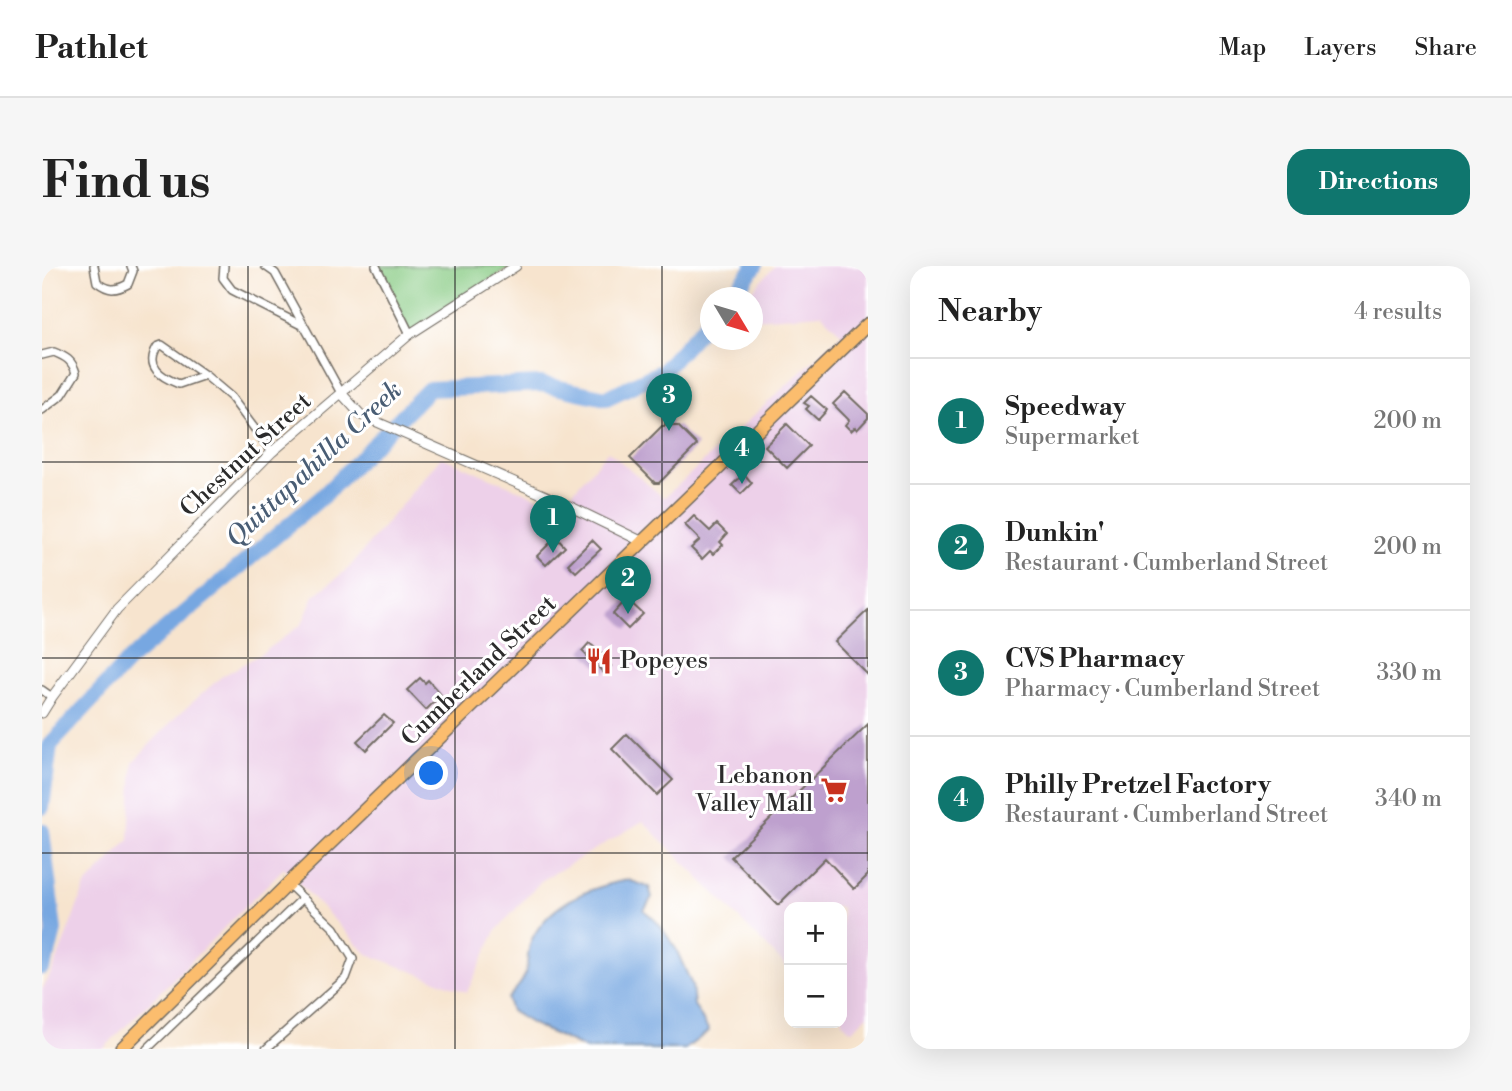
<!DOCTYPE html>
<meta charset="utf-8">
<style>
:root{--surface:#fff;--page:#f6f6f6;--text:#222;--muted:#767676;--line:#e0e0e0;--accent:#0f766e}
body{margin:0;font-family:"Libre Bodoni",serif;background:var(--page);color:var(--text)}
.controls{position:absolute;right:21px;bottom:21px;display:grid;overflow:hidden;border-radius:14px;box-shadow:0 7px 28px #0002}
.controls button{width:63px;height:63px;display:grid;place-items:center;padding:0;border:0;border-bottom:2px solid var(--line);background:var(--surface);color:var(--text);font:35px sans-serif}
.compass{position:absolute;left:658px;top:21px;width:63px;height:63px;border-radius:50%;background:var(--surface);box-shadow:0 7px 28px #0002;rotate:128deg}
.you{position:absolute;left:390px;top:508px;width:24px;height:24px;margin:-18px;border:5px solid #fff;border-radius:50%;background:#1a73e8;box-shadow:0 0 0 10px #1a73e833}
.badge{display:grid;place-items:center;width:46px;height:46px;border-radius:50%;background:var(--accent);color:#fff;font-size:23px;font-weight:700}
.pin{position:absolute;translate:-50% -58px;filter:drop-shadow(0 2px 4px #0008)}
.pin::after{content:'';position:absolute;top:37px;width:24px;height:21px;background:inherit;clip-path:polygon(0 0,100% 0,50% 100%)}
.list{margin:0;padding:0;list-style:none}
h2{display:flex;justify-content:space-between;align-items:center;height:91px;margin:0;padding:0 28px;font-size:30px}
h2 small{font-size:23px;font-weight:400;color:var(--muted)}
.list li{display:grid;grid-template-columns:46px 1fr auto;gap:21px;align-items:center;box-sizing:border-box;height:126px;padding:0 28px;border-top:2px solid var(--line)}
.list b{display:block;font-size:26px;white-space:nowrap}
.list p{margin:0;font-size:23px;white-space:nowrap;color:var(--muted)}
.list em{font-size:23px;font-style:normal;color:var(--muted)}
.map{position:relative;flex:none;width:826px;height:783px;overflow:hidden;border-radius:21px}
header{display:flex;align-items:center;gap:42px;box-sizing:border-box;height:98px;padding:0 35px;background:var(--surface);border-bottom:2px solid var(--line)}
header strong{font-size:33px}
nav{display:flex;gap:38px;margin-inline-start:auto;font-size:24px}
.intro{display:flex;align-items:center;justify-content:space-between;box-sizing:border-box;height:168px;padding:0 42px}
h1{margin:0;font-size:49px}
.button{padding:18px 32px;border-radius:21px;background:var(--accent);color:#fff;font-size:24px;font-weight:700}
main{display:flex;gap:42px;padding:0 42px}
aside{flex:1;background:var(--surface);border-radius:21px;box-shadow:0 7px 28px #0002}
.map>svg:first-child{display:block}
</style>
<header>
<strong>Pathlet</strong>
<nav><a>Map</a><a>Layers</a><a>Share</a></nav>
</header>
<div class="intro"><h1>Find us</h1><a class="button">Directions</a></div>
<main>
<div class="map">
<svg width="826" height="783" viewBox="0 0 826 783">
<rect width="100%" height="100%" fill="#fff"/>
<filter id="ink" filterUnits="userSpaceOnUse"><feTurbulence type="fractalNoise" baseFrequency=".0143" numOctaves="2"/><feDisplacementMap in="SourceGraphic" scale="14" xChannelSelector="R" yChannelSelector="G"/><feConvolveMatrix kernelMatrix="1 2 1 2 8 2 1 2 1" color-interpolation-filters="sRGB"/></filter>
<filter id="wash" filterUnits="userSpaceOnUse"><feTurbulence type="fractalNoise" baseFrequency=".00686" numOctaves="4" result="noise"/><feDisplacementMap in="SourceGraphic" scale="28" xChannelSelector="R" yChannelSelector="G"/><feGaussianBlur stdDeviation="1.57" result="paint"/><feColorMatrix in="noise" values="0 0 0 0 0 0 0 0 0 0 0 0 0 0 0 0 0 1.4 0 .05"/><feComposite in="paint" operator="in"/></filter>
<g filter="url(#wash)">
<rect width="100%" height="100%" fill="#f7e4ce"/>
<!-- built -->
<path fill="#edd0e9" d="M733,0H826V749L809,765L800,756V641H747V703L601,555L499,615L454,665L425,726L325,688L242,602L61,783H0V724L14,697L43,620L87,574L91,496L135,450L179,411L222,386L260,358L272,330L307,302L399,191L518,241L566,185L622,232L800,68L779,48L711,53L710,32L704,31Z"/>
<!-- green -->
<path fill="#88cb84" stroke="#5a7b58" stroke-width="2" d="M333,0H470L368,68Z"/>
<!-- water -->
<path fill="#77a7e1" stroke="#516986" stroke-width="2" d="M586,614L607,621L610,631L602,644L618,659L634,683L650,719L652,739L667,765L643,783H544L490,758L469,745L465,733C471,726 479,719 482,711C487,701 484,685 490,673C508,637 549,621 586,614Z"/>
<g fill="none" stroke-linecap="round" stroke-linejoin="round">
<!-- river -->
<path stroke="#77a7e1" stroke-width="16" d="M688,32L713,0
M0,541L8,479L85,396L280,231L387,123L499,118L564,132L621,105L668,53
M0,565L12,664L6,688L0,701"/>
</g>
<g id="blocks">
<!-- building -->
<path fill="#bea0ce" d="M803,126L826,148V152L815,164L813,161L809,165L803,159L807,154L791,138Z
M769,130L785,144L776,154L764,143L767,140L762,137Z
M623,152H629V160H636L655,179L617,217H613L588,192L620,160H623Z
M745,158L767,180L745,202L723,180Z
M702,208L710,217L699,228L690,219Z
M652,250L668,265L675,258L685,268L678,276L681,279L671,288L668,285L660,293L649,282L658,274L643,259Z
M514,271L523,281L504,299L495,290Z
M550,274L559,283L534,306L526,298Z
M585,333L601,348L586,363L571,348Z
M826,344V409L793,376Z
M547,377L561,388L559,390L569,400L562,407L540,385Z
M378,412L383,417L386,414L399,429L384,444L365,424Z
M342,449L351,457L324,484L315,475Z
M826,458V609L812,623L783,592L736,639L689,591Z
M585,468L631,514L615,529L570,483Z"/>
</g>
</g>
<g filter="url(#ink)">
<use href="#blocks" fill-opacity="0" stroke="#726c64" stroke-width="2"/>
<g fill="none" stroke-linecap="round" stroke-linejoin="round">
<!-- minor casing -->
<g stroke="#726c64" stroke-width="10">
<path id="minor" d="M52,0L55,16C67,25 73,25 86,18L91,5L89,0
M182,0L181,12L190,24L261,60
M223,0L233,7L299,127
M334,0L368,68
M0,89L12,86C24,91 30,94 34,107L20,129L0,144
M163,109L137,118C119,111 103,101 115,81L120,79L163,109L189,131L230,186
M0,424L10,431
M105,783L261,632
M224,783L304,712L311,693L292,662L246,618"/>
</g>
<!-- tertiary casing -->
<g stroke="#726c64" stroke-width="11">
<path id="tertiary" d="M299,127L319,149L525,239L601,276
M0,447L10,431L75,343L230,186L368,68L474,0"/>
</g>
<!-- trunk casing -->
<g stroke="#726c64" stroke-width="15">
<path id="trunk" d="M79,783L246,618L826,58"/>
</g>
<!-- minor -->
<use href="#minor" stroke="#fff" stroke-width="7"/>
<!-- tertiary -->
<use href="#tertiary" stroke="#fff" stroke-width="9"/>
<!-- trunk -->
<use href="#trunk" stroke="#fbbd6e" stroke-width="12"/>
</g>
</g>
<!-- grid -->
<path fill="none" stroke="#2b2b2b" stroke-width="2" stroke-opacity="0.55" d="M206,0V783M413,0V783M620,0V783M0,196H826M0,392H826M0,587H826"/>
<!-- icons -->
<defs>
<g id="restaurant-bare" transform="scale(2.1)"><path d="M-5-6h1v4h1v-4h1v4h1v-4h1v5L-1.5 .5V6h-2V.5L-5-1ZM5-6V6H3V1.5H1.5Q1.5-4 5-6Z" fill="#c8321e" stroke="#fff" stroke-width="2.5" paint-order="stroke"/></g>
<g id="supermarket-bare" transform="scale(2.1)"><path d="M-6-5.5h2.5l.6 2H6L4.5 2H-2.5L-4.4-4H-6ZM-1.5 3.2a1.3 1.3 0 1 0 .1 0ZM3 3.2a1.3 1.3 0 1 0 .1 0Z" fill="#c8321e" stroke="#fff" stroke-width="2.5" paint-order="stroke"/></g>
</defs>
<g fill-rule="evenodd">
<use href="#restaurant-bare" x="557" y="395"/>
<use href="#supermarket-bare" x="792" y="524"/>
</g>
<g text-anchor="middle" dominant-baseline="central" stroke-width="6" stroke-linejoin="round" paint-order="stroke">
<!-- street labels -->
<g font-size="24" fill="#2b2b2b" stroke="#fff">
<text transform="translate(204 189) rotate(-43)">Chestnut Street</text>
<text transform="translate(437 405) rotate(-44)">Cumberland Street</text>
</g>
<!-- poi labels -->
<g font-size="24" fill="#2b2b2b" stroke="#fff" text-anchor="start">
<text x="578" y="395">Popeyes</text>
<text x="771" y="510" text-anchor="end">Lebanon<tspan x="771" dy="28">Valley Mall</tspan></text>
</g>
<!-- water labels -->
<g font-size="26" font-style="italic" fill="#495d74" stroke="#fff">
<text transform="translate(272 198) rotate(-43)">Quittapahilla Creek</text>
</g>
</g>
</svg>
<div class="controls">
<button>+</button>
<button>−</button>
</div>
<svg class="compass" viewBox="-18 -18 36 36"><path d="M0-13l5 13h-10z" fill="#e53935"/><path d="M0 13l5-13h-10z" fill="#767676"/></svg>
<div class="you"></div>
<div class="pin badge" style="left:511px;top:287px">1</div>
<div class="pin badge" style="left:586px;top:348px">2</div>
<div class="pin badge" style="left:627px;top:165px">3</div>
<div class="pin badge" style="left:700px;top:218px">4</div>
</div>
<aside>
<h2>Nearby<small>4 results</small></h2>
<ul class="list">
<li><span class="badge">1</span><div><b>Speedway</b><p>Supermarket</p></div><em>200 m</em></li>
<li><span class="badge">2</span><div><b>Dunkin'</b><p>Restaurant · Cumberland Street</p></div><em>200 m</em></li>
<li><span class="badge">3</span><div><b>CVS Pharmacy</b><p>Pharmacy · Cumberland Street</p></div><em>330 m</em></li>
<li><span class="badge">4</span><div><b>Philly Pretzel Factory</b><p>Restaurant · Cumberland Street</p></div><em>340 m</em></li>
</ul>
</aside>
</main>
